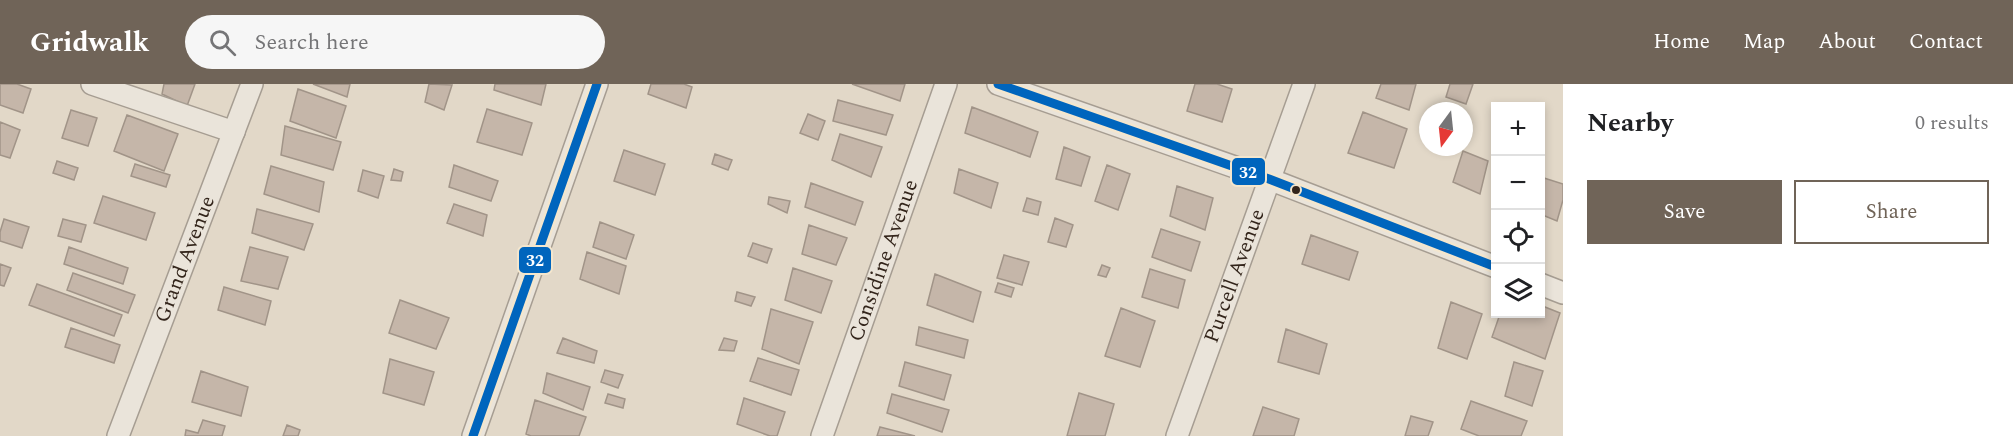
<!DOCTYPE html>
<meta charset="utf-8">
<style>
:root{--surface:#fff;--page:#f6f6f6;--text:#202124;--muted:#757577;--line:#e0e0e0;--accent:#706458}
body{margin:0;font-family:Spectral,serif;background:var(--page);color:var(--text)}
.controls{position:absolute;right:18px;top:18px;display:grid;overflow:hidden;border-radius:0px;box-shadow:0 3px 9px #0003}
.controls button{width:54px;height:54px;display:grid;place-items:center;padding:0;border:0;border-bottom:2px solid var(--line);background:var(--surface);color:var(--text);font:30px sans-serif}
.compass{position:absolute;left:1419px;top:18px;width:54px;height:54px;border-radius:50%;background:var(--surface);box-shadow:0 3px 9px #0003;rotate:195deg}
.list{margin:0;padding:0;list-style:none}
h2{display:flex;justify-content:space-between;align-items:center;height:78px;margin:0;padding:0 24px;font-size:26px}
h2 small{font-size:20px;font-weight:400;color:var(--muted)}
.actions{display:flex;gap:12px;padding:18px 24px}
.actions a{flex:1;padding:14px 0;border:2px solid var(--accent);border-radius:0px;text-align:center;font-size:21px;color:var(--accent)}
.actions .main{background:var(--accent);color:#fff}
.icon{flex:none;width:33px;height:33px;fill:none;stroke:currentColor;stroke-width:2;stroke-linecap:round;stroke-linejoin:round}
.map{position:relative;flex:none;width:1563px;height:352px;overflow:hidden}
header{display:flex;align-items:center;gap:36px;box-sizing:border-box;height:84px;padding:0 30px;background:var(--accent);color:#fff}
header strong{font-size:28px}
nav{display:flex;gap:33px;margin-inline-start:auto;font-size:21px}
.search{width:420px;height:54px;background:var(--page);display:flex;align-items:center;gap:15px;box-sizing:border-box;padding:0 21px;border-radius:33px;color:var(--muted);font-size:22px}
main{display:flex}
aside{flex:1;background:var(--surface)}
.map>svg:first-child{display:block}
</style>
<header>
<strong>Gridwalk</strong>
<div class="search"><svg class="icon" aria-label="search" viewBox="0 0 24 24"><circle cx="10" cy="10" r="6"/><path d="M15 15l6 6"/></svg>Search here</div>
<nav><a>Home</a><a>Map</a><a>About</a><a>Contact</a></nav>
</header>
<main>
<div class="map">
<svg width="1563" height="352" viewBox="0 0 1563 352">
<rect width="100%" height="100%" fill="#e2d8c8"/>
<!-- building -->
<path fill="#c5b6a9" stroke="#a19488" stroke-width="1.5" d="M0,0H17L31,5L23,29L0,21Z
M164,0H195L187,22L162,10Z
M313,0H350L347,13Z
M429,0L452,1L444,26L425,18Z
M495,0H546L541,21L494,6Z
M651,0H684L692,3L686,24L648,10Z
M852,0H905L900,17Z
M1195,0H1217L1232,5L1222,38L1187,27Z
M1381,0H1416L1409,26L1376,14Z
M1450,0H1473L1466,20L1446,13Z
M298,5L346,22L336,54L290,37Z
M838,16L893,31L886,51L833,37Z
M972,23L1038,48L1030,73L965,49Z
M487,25L532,39L522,71L477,58Z
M71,26L97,34L88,62L62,54Z
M1363,28L1407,45L1394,84L1348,69Z
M808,30L825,37L818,56L800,49Z
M127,31L178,50L164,87L114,67Z
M0,38L20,46L10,74L0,71Z
M285,42L341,58L333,86L281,71Z
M840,50L882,63L871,93L832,76Z
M1064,63L1090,73L1081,102L1056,95Z
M624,66L665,80L655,111L614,97Z
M1463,67L1488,77L1480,110L1453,98Z
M715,70L732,76L728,86L712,80Z
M57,77L78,84L74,96L53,89Z
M135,80L170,91L166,103L131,92Z
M454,81L498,97L491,117L449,103Z
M1107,81L1130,90L1118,126L1095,117Z
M271,82L324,98L319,128L264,110Z
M394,85L403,88L401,97L391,96Z
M959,85L998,99L991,124L954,109Z
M363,86L384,92L378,114L358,107Z
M1544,94L1563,100V116L1557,137L1540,130V106Z
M811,99L863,118L855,141L805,123Z
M1177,102L1213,114L1205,146L1170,132Z
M103,112L155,129L146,156L94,139Z
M769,113L790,117L787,129L768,120Z
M1027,114L1041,118L1038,131L1023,127Z
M454,120L487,131L483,152L447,139Z
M257,125L313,140L304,166L252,149Z
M1055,134L1073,141L1066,163L1048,158Z
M4,135L29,143L22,164L0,157V148Z
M63,135L86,141L81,158L58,152Z
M600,138L634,151L626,175L593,163Z
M809,141L847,154L836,181L802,170Z
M1161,145L1200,158L1191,187L1152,173Z
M1311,151L1358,168L1349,196L1302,180Z
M753,159L772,165L767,179L748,172Z
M69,163L128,184L123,200L64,180Z
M250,163L288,173L278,205L241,197Z
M587,168L626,182L619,210L580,195Z
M1004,171L1029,178L1022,201L997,194Z
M0,180L11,184L4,202L0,201Z
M1102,181L1110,184L1106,193L1098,191Z
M793,184L832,197L821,229L785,216Z
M1150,185L1185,196L1178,224L1142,213Z
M73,189L135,211L128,229L67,206Z
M935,190L981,208L973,238L927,221Z
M998,199L1014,204L1011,213L995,208Z
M37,200L122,231L114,252L29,221Z
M224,203L271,217L265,241L218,226Z
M737,208L755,213L751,222L735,217Z
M400,216L449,234L436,265L389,249Z
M1451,218L1482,230L1467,275L1438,264Z
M1540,221L1560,229L1545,275L1492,253L1500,230H1540Z
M1121,224L1155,237L1140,283L1105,272Z
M771,225L813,238L799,280L762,265Z
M919,243L968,256L964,274L916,261Z
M71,244L120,261L114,279L65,263Z
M1286,245L1327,260L1319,290L1278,278Z
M563,254L597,267L594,279L557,269Z
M724,254L737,257L734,267L719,266Z
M758,274L799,286L791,311L750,297Z
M390,275L434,288L424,321L383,309Z
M905,278L951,291L944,316L899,302Z
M1514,278L1543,287L1532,322L1505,312Z
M605,286L623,291L618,304L601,298Z
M201,287L248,303L241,332L192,318Z
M547,289L590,303L583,326L543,309Z
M1079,309L1114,320L1105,352H1067Z
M608,310L625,315L623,324L605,319Z
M892,310L949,326L942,348L887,329Z
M744,314L785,328L777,352H770L737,340Z
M535,316L586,333L579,352H531L526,350Z
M1471,317L1527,337L1521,352H1479L1461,345Z
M1263,323L1299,335L1294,352H1253Z
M1411,332L1433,338L1428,352H1405Z
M203,336L225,342L222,352H185L186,346L198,349Z
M287,341L300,346L298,352H283Z
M880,343L915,352H877Z"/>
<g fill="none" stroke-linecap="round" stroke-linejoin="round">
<!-- street casing -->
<g stroke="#a69d92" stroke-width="24">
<g id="street">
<path d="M92,0L234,48"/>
<path d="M998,0L1269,95L1496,183"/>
<path d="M1540,200L1563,209"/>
<path id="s1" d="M118,352L252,0"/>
<path d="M473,352L597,0"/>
<path id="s2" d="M822,352L946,0"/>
<path id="s3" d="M1177,352L1304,0"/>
</g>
</g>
<!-- street -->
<use href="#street" stroke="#eae4da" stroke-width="21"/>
<!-- bus-1 casing -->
<g stroke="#f4e6cd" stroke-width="14">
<path id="bus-1" d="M998,0L1269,95L1496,183
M473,352L597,0"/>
</g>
<!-- bus-1 -->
<use href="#bus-1" stroke="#0065bd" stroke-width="9"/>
</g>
<!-- markers -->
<circle fill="#33251b" stroke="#f4e6cd" stroke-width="2" cx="1296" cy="106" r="5"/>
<g text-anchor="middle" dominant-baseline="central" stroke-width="4.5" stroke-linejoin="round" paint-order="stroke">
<!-- street labels -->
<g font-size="21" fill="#33251b" stroke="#f4e6cd">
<text stroke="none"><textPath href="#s1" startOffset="189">Grand Avenue</textPath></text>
<text stroke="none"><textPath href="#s2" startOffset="186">Considine Avenue</textPath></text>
<text stroke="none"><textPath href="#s3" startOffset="170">Purcell Avenue</textPath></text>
</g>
</g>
<g stroke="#f4e6cd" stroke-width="2">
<rect x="1231" y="73" width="35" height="29" rx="6" fill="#0065bd"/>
<rect x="518" y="162" width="34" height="28" rx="6" fill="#0065bd"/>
</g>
<g font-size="16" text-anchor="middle" font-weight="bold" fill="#fff">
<text x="1248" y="94">32</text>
<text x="535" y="182">32</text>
</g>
</svg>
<div class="controls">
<button>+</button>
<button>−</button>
<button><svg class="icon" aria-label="locate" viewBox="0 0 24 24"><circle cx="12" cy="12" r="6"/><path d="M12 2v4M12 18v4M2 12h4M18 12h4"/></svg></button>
<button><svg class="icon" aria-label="layers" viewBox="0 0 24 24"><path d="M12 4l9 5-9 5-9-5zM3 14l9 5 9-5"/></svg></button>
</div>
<svg class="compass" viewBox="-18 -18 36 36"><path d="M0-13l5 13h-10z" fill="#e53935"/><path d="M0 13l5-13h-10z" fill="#757577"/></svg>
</div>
<aside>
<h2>Nearby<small>0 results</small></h2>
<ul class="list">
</ul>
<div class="actions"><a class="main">Save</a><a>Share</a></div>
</aside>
</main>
